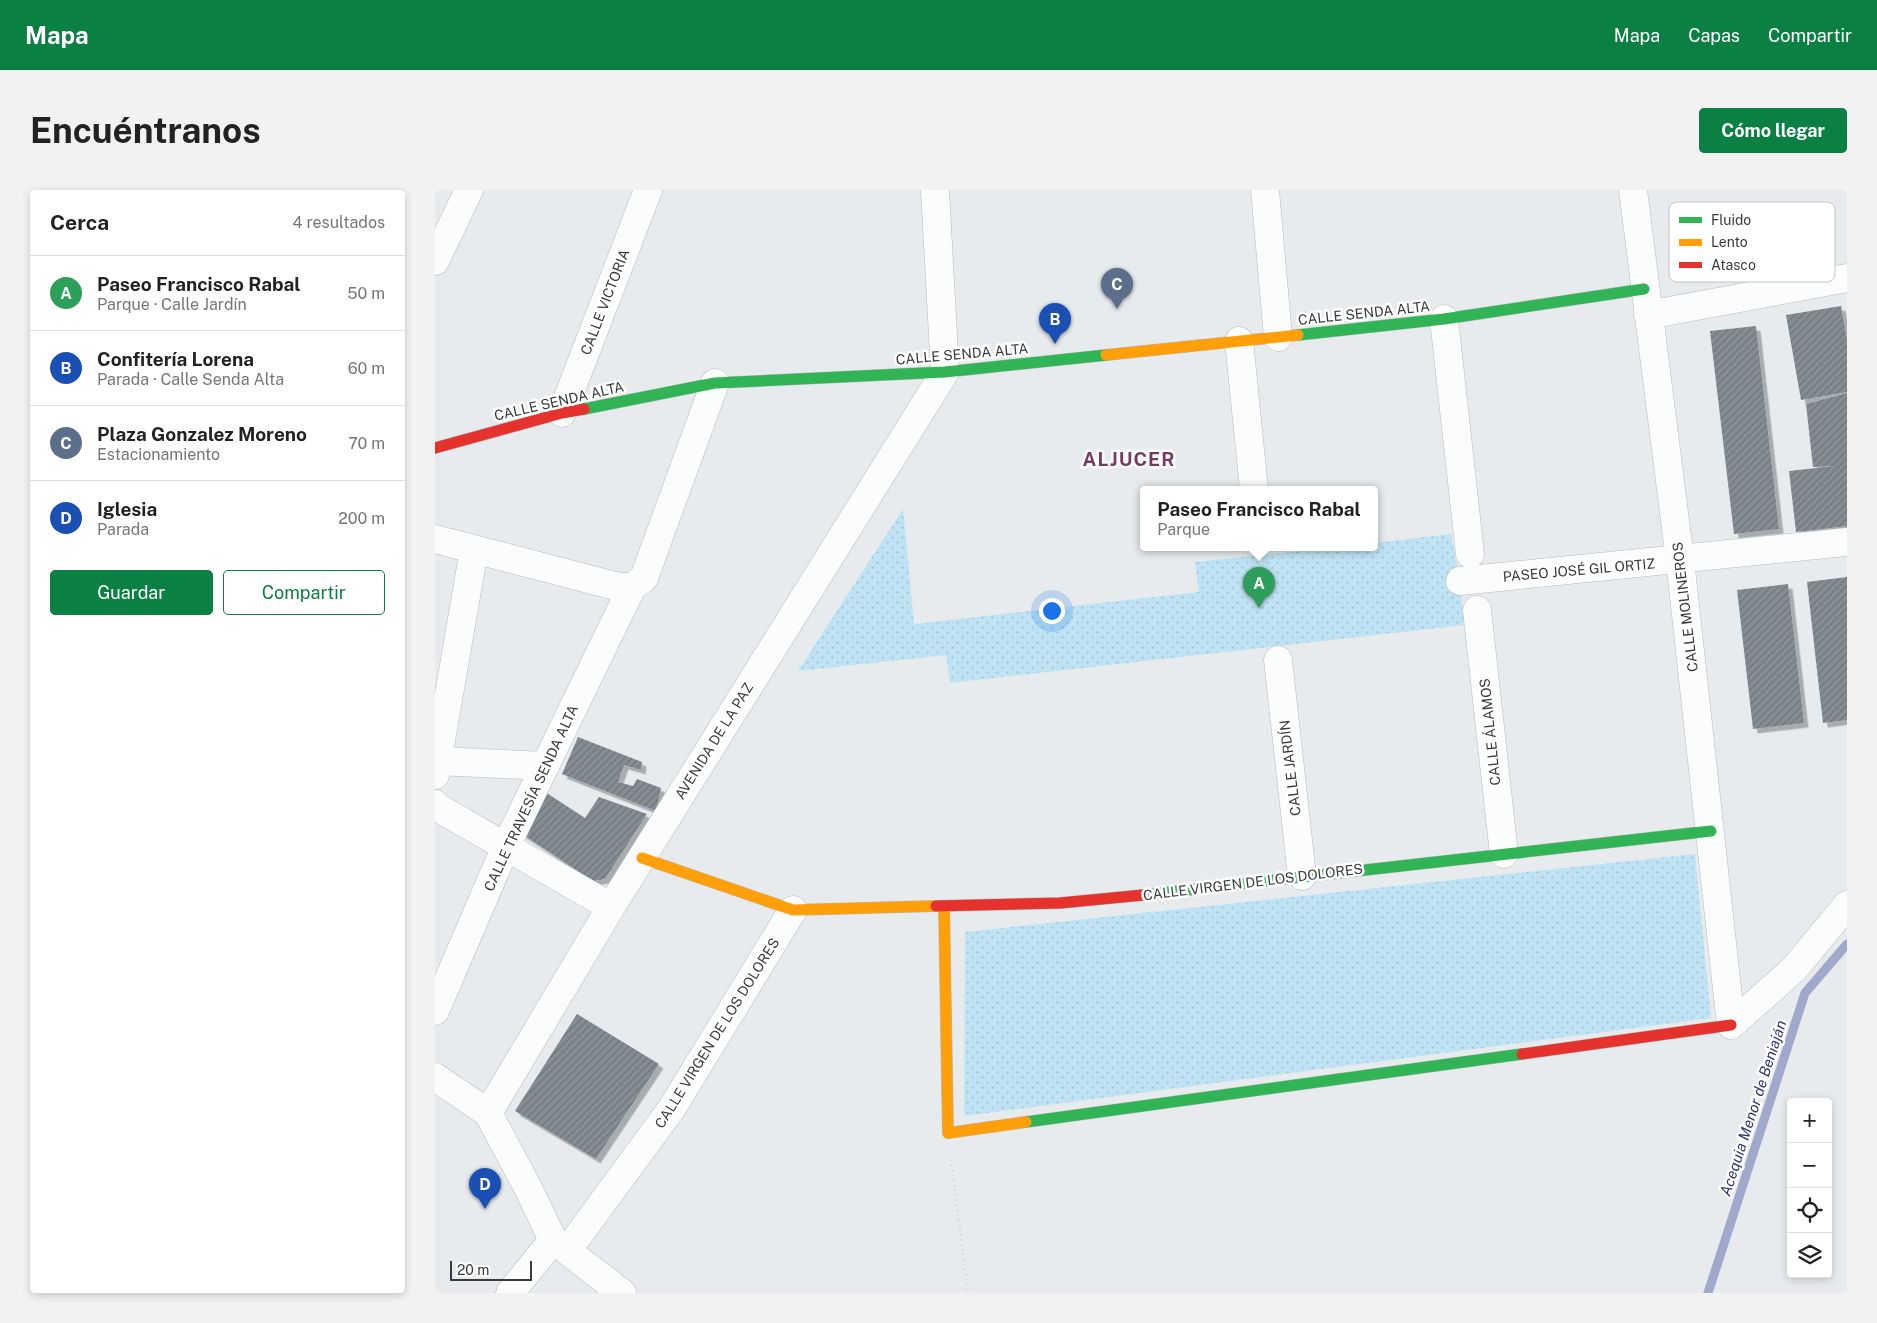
<!DOCTYPE html>
<html lang="es">
<meta charset="utf-8">
<style>
:root{--surface:#fff;--page:#f2f2f2;--text:#222;--muted:#767676;--line:#e0e0e0;--accent:#0b8043}
body{margin:0;font-family:"Public Sans",sans-serif;background:var(--page);color:var(--text)}
.controls{position:absolute;right:15px;bottom:15px;display:grid;overflow:hidden;border-radius:5px;box-shadow:0 2px 8px #0003}
.controls button{width:45px;height:45px;display:grid;place-items:center;padding:0;border:0;border-bottom:1px solid var(--line);background:var(--surface);color:var(--text);font:25px sans-serif}
.scale{position:absolute;left:15px;bottom:12px;width:82px;box-sizing:border-box;padding-left:5px;border:2px solid #383b3d;border-top:0;font-size:14px;line-height:18px;white-space:nowrap;color:#383b3d;-webkit-text-stroke:4px #fff;paint-order:stroke}
.you{position:absolute;left:616px;top:420px;width:18px;height:18px;margin:-12px;border:4px solid #fff;border-radius:50%;background:#1a73e8;box-shadow:0 0 0 8px #1a73e833}
.badge{display:grid;place-items:center;width:32px;height:32px;border-radius:50%;background:var(--accent);color:#fff;font-size:16px;font-weight:700}
.pin{position:absolute;translate:-50% -41px;filter:drop-shadow(0 1px 2px #0008)}
.pin::after{content:'';position:absolute;top:26px;width:18px;height:15px;background:inherit;clip-path:polygon(0 0,100% 0,50% 100%)}
.popup{position:absolute;left:705px;top:296px;width:238px;height:65px;box-sizing:border-box;display:grid;place-content:center;border-radius:5px;background:var(--surface);filter:drop-shadow(0 1px 4px #0005);font-size:16px;white-space:nowrap;color:var(--muted)}
.popup b{font-size:19px;color:var(--text)}
.popup::after{content:'';position:absolute;left:50%;top:100%;margin-left:-10px;border:10px solid transparent;border-top-color:var(--surface)}
.list{margin:0;padding:0;list-style:none}
h2{display:flex;justify-content:space-between;align-items:center;height:65px;margin:0;padding:0 20px;font-size:21px}
h2 small{font-size:16px;font-weight:400;color:var(--muted)}
.list li{display:grid;grid-template-columns:32px 1fr auto;gap:15px;align-items:center;box-sizing:border-box;height:75px;padding:0 20px;border-top:1px solid var(--line)}
.list b{display:block;font-size:19px;white-space:nowrap}
.list p{margin:0;font-size:16px;white-space:nowrap;color:var(--muted)}
.list em{font-size:16px;font-style:normal;color:var(--muted)}
.actions{display:flex;gap:10px;padding:15px 20px}
.actions a{flex:1;padding:11px 0;border:1px solid var(--accent);border-radius:5px;text-align:center;font-size:18px;color:var(--accent)}
.actions .main{background:var(--accent);color:#fff}
.icon{flex:none;width:28px;height:28px;fill:none;stroke:currentColor;stroke-width:2;stroke-linecap:round;stroke-linejoin:round}
.map{position:relative;flex:none;width:1412px;height:1103px;overflow:hidden;border-radius:5px}
header{display:flex;align-items:center;gap:30px;box-sizing:border-box;height:70px;padding:0 25px;background:var(--accent);color:#fff}
header strong{font-size:24px}
nav{display:flex;gap:28px;margin-inline-start:auto;font-size:18px}
.intro{display:flex;align-items:center;justify-content:space-between;box-sizing:border-box;height:120px;padding:0 30px}
h1{margin:0;font-size:35px}
.button{padding:12px 22px;border-radius:5px;background:var(--accent);color:#fff;font-size:18px;font-weight:700}
main{display:flex;gap:30px;padding:0 30px}
aside{flex:1;background:var(--surface);border-radius:5px;box-shadow:0 2px 8px #0003}
.map>svg:first-child{display:block}
</style>
<header>
<strong>Mapa</strong>
<nav><a>Mapa</a><a>Capas</a><a>Compartir</a></nav>
</header>
<div class="intro"><h1>Encuéntranos</h1><a class="button">Cómo llegar</a></div>
<main>
<aside>
<h2>Cerca<small>4 resultados</small></h2>
<ul class="list">
<li><span class="badge" style="background:#2e9e5b">A</span><div><b>Paseo Francisco Rabal</b><p>Parque · Calle Jardín</p></div><em>50 m</em></li>
<li><span class="badge" style="background:#1a4fb4">B</span><div><b>Confitería Lorena</b><p>Parada · Calle Senda Alta</p></div><em>60 m</em></li>
<li><span class="badge" style="background:#5c6f8a">C</span><div><b>Plaza Gonzalez Moreno</b><p>Estacionamiento</p></div><em>70 m</em></li>
<li><span class="badge" style="background:#1a4fb4">D</span><div><b>Iglesia</b><p>Parada</p></div><em>200 m</em></li>
</ul>
<div class="actions"><a class="main">Guardar</a><a>Compartir</a></div>
</aside>
<div class="map">
<svg width="1412" height="1103" viewBox="0 0 1412 1103">
<defs>
<pattern id="grass-dots" width="8" height="8" patternUnits="userSpaceOnUse" patternTransform="scale(1.25)"><rect width="8" height="8" fill="#bfe3f4"/><path d="M2 2h.1M6 6h.1" fill="none" stroke="#a5c4d2" stroke-width="1.8" stroke-linecap="round"/></pattern>
<pattern id="building-hatch" width="6" height="6" patternUnits="userSpaceOnUse" patternTransform="scale(1.25)"><rect width="6" height="6" fill="#858d94"/><path d="M-1 1l2-2M0 6l6-6M5 7l2-2" fill="none" stroke="#6e747a"/></pattern>
<filter id="shadow"><feDropShadow dx="4.5" dy="4.5" stdDeviation="0" flood-color="#0004"/></filter>
</defs>
<rect width="100%" height="100%" fill="#e7ebed"/>
<!-- grass -->
<path fill="url(#grass-dots)" d="M468,319L479,434L764,402L760,372L903,357H939V353L1016,344L1025,391L1029,435L515,493L511,465L363,481Z
M1260,664L1276,828L529,926L530,742Z"/>
<g fill="none" stroke-linecap="round" stroke-linejoin="round">
<!-- stream -->
<path stroke="#a0a8cb" stroke-width="9" d="M1273,1103L1370,803L1412,754"/>
</g>
<!-- building -->
<path fill="url(#building-hatch)" filter="url(#shadow)" d="M1406,116L1412,150V202L1366,210L1351,125Z
M1321,136L1344,339L1299,344L1275,141Z
M1412,203V336L1361,342L1354,281L1400,276L1378,277L1371,214Z
M1412,387V530L1388,533L1372,392Z
M1353,394L1369,533L1318,539L1302,400Z
M143,547L207,572L206,580L189,575L183,592L198,596L202,589L226,598L221,621L127,584Z
M104,598L150,628L164,607L212,624L170,689L158,691L84,642Z
M142,824L224,874L161,969L80,921Z"/>
<g fill="none" stroke-linecap="round" stroke-linejoin="round">
<!-- street casing -->
<g stroke="#b8bbbd" stroke-width="29">
<path id="street" d="M830,0L843,147
M1198,0L1245,370L1296,835
M0,71L34,0
M1213,125L1412,88
M1009,129L1035,364
M804,151L819,299
M127,223L213,0
M0,349L184,397H197L209,388L280,193
M1025,391L1412,352
M1042,420L1069,664
M843,470L867,686
M2,571L110,576
M0,585L39,360
M0,614V616L176,717
M0,821L71,656L197,397
M1296,835L1359,779L1412,715
M0,887L53,923L92,996L118,1050L187,1103
M53,923L176,717L510,182L500,0
M132,1061L237,918L358,720
M75,1103L118,1050"/>
</g>
<!-- fast casing -->
<g stroke="#b8bbbd" stroke-width="12">
<path id="fast" d="M863,145L1009,129L1209,99
M149,219L280,193L510,182L671,165
M708,705L1276,641
M591,932L1087,864"/>
</g>
<!-- slow casing -->
<g stroke="#b8bbbd" stroke-width="12">
<path id="slow" d="M671,165L863,145
M207,668L358,720L501,716
M509,716L513,943L591,932"/>
</g>
<!-- jam casing -->
<g stroke="#b8bbbd" stroke-width="12">
<path id="jam" d="M0,258L127,223L149,219
M501,716L625,713L708,705
M1087,864L1296,835"/>
</g>
<!-- path -->
<path stroke="#d5d7d7" stroke-width="3" stroke-dasharray="1 4" stroke-linecap="butt" d="M516,970L533,1103"/>
<!-- street -->
<use href="#street" stroke="#fbfcfc" stroke-width="28"/>
<!-- fast -->
<use href="#fast" stroke="#30b455" stroke-width="11"/>
<!-- slow -->
<use href="#slow" stroke="#ff9f0a" stroke-width="11"/>
<!-- jam -->
<use href="#jam" stroke="#e5322d" stroke-width="11"/>
</g>
<g text-anchor="middle" dominant-baseline="central" stroke-width="5" stroke-linejoin="round" paint-order="stroke">
<!-- street labels -->
<g font-size="14" fill="#383b3d" stroke="#fff">
<text transform="translate(170 112) rotate(-69)">CALLE VICTORIA</text>
<text transform="translate(929 123) rotate(-6)">CALLE SENDA ALTA</text>
<text transform="translate(527 164) rotate(-5)">CALLE SENDA ALTA</text>
<text transform="translate(124 211) rotate(-13)">CALLE SENDA ALTA</text>
<text transform="translate(1144 380) rotate(-5)">PASEO JOSÉ GIL ORTIZ</text>
<text transform="translate(1250 417) rotate(-97)">CALLE MOLINEROS</text>
<text transform="translate(1055 542) rotate(-96)">CALLE ÁLAMOS</text>
<text transform="translate(279 551) rotate(-58)">AVENIDA DE LA PAZ</text>
<text transform="translate(855 578) rotate(-97)">CALLE JARDÍN</text>
<text transform="translate(96 608) rotate(-65)">CALLE TRAVESÍA SENDA ALTA</text>
<text transform="translate(818 692) rotate(-7)">CALLE VIRGEN DE LOS DOLORES</text>
<text transform="translate(282 843) rotate(-58)">CALLE VIRGEN DE LOS DOLORES</text>
</g>
<!-- water labels -->
<g font-size="15" font-style="italic" fill="#2d3472" stroke="#fff">
<text transform="translate(1318 918) rotate(-72)">Acequia Menor de Beniaján</text>
</g>
<!-- district labels -->
<g font-size="19" font-weight="bold" letter-spacing="1" fill="#763961" stroke="#fff">
<text x="694" y="269">ALJUCER</text>
</g>
</g>
<!-- legend -->
<rect x="1234" y="12" width="166" height="80" rx="8" fill="#fff" stroke="#c3c4c5" stroke-width="1"/>
<rect x="1244" y="27" width="23" height="6" fill="#30b455"/>
<rect x="1244" y="49" width="23" height="7" fill="#ff9f0a"/>
<rect x="1244" y="72" width="23" height="6" fill="#e5322d"/>
<g font-size="14" fill="#383b3d">
<text x="1276" y="35">Fluido</text>
<text x="1276" y="57">Lento</text>
<text x="1276" y="80">Atasco</text>
</g>
</svg>
<div class="controls">
<button>+</button>
<button>−</button>
<button><svg class="icon" aria-label="locate" viewBox="0 0 24 24"><circle cx="12" cy="12" r="6"/><path d="M12 2v4M12 18v4M2 12h4M18 12h4"/></svg></button>
<button><svg class="icon" aria-label="layers" viewBox="0 0 24 24"><path d="M12 4l9 5-9 5-9-5zM3 14l9 5 9-5"/></svg></button>
</div>
<div class="scale">20 m</div>
<div class="you"></div>
<div class="pin badge" style="left:824px;top:418px;background:#2e9e5b">A</div>
<div class="popup"><b>Paseo Francisco Rabal</b>Parque</div>
<div class="pin badge" style="left:620px;top:154px;background:#1a4fb4">B</div>
<div class="pin badge" style="left:682px;top:119px;background:#5c6f8a">C</div>
<div class="pin badge" style="left:50px;top:1019px;background:#1a4fb4">D</div>
</div>
</main>
